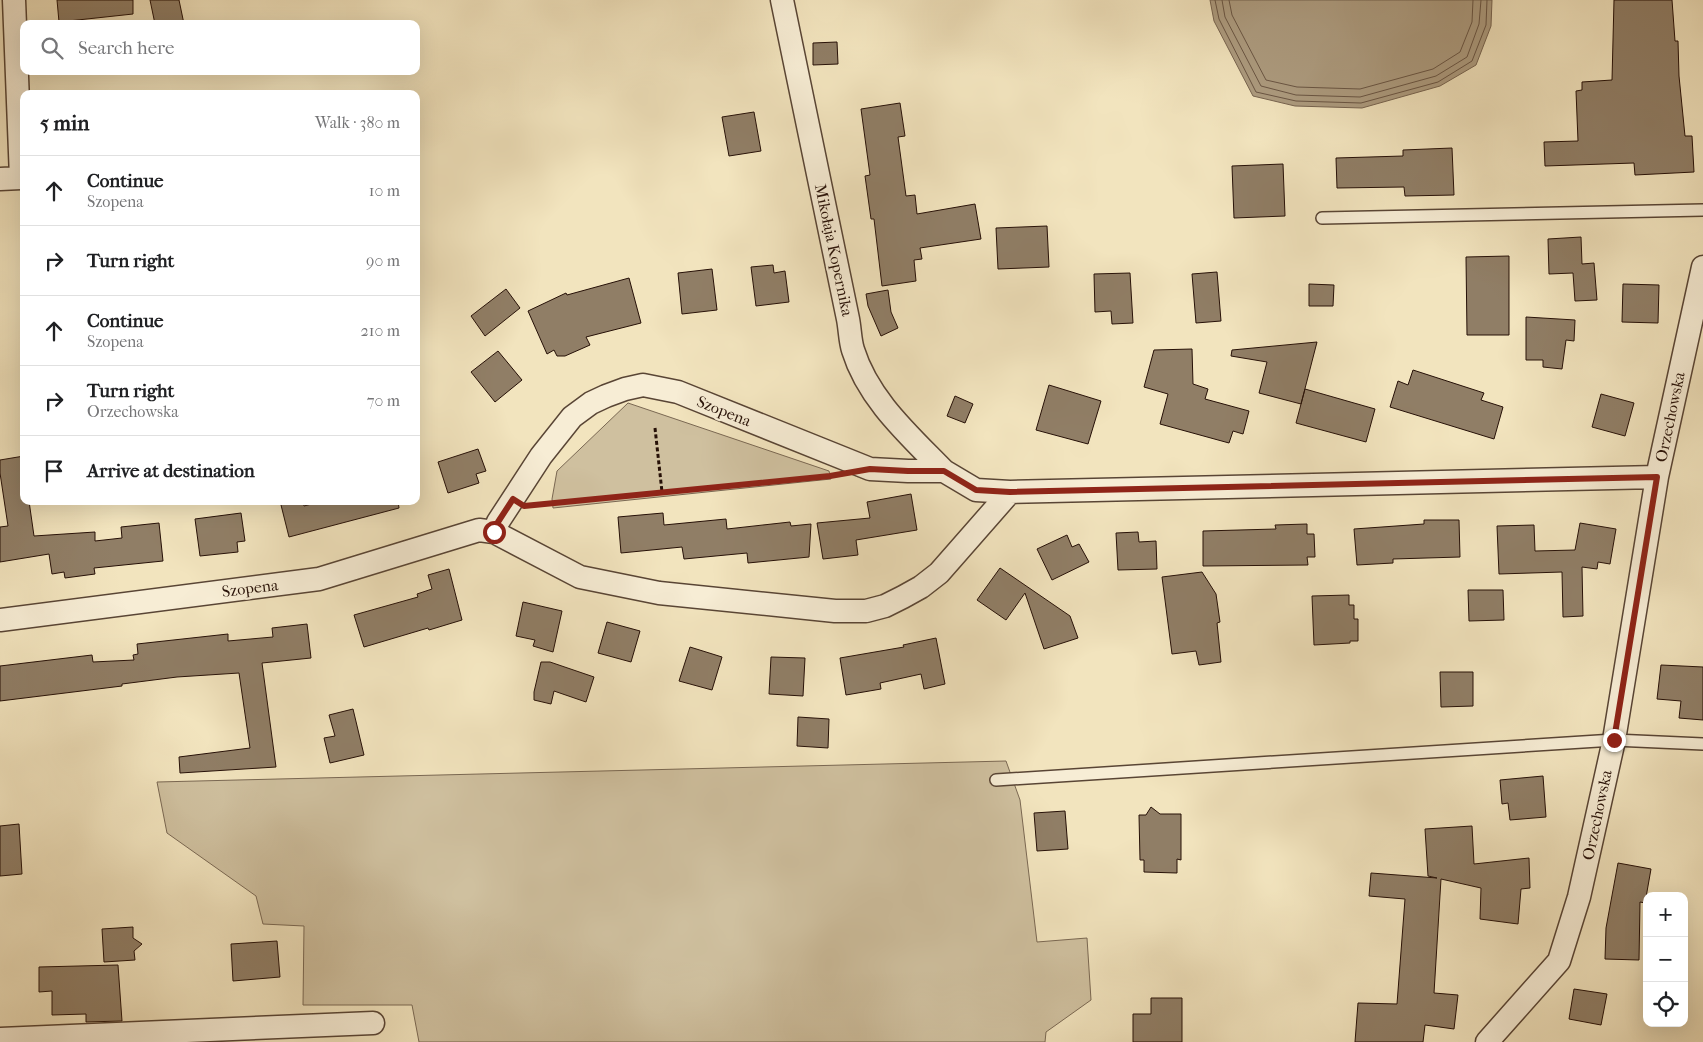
<!DOCTYPE html>
<meta charset="utf-8">
<style>
:root{--surface:#fff;--page:#f6f6f6;--text:#202124;--muted:#757577;--line:#e0e0e0}
body{margin:0;font-family:"IM FELL French Canon",serif;background:var(--page);color:var(--text)}
.controls{position:absolute;right:15px;bottom:15px;display:grid;overflow:hidden;border-radius:10px;box-shadow:0 5px 20px #0002}
.controls button{width:45px;height:45px;display:grid;place-items:center;padding:0;border:0;border-bottom:1px solid var(--line);background:var(--surface);color:var(--text);font:25px sans-serif}
.stop{position:absolute;width:15px;height:15px;margin:-11px;border:4px solid #8f2418;border-radius:50%;background:#fff}
.stop.end{background:#8f2418;border-color:#fff;box-shadow:0 1px 5px #0008}
.list{margin:0;padding:0;list-style:none}
h2{display:flex;justify-content:space-between;align-items:center;height:65px;margin:0;padding:0 20px;font-size:21px}
h2 small{font-size:16px;font-weight:400;color:var(--muted)}
.list li{display:grid;grid-template-columns:32px 1fr auto;gap:15px;align-items:center;box-sizing:border-box;height:70px;padding:0 20px;border-top:1px solid var(--line)}
.list b{display:block;font-size:19px;white-space:nowrap}
.list p{margin:0;font-size:16px;white-space:nowrap;color:var(--muted)}
.list em{font-size:16px;font-style:normal;color:var(--muted)}
.icon{flex:none;width:28px;height:28px;fill:none;stroke:currentColor;stroke-width:2;stroke-linecap:round;stroke-linejoin:round}
.map{position:relative;flex:none;width:1703px;height:1042px;overflow:hidden}
.search{position:absolute;background:var(--surface);box-shadow:0 5px 20px #0002;left:20px;top:20px;width:400px;height:55px;display:flex;align-items:center;gap:12px;box-sizing:border-box;padding:0 18px;border-radius:10px;color:var(--muted);font-size:19px}
.panel{position:absolute;background:var(--surface);box-shadow:0 5px 20px #0002;left:20px;top:90px;width:400px;height:415px;border-radius:10px}
.map>svg:first-child{display:block}
</style>
<div class="map">
<svg width="1703" height="1042" viewBox="0 0 1703 1042">
<rect width="100%" height="100%" fill="#f2e4be"/>
<filter id="stains"><feTurbulence type="fractalNoise" baseFrequency=".004" numOctaves="4"/><feColorMatrix values="0 0 0 0 .2 0 0 0 0 .09 0 0 0 0 .02 0 0 0 .5 -.17"/></filter>
<radialGradient id="worn" r=".72"><stop offset=".6" stop-color="#630" stop-opacity="0"/><stop offset="1" stop-color="#630" stop-opacity=".3"/></radialGradient>
<!-- green -->
<path fill="#cfc09f" stroke="#7a6853" d="M628,403L829,471L831,479L553,508L552,499L557,471Z
M1006,761L1020,800L1037,942L1087,938L1091,1000L1046,1032L1045,1042H419L412,1005H303L304,926L263,924L256,896L167,833L157,782Z"/>
<!-- water -->
<path fill="#ad9c80" stroke="#776450" d="M1210,0H1492L1491,26L1476,65L1440,86L1362,108L1295,106L1253,96L1214,21Z"/>
<g fill="none" stroke-linecap="round" stroke-linejoin="round">
<!-- shore -->
<path stroke="#6a5644" stroke-width="1" d="M1215,0L1219,19L1256,92L1296,101L1361,103L1438,82L1472,61L1486,25L1487,0
M1222,0L1225,17L1261,86L1296,95L1360,97L1436,76L1467,57L1479,24L1481,0
M1229,0L1232,15L1266,80L1297,87L1360,89L1433,69L1460,52L1472,22L1473,0"/>
</g>
<!-- building -->
<path fill="#907e66" stroke="#261007" d="M57,0H133V14L59,22Z
M150,0H179L184,24H155Z
M1614,0H1672L1675,41H1678L1679,76L1685,136H1692L1694,172L1635,175L1634,163L1545,166L1544,142L1578,141L1576,91L1582,90V82L1612,80Z
M837,42L838,64L813,65V43Z
M900,103L905,136L898,137L906,196L915,195L917,214L975,204L981,239L920,248L922,259L914,260L916,281L882,286L874,219H871L865,176L870,175L861,109Z
M754,112L761,151L729,156L722,117Z
M1452,148L1454,195L1405,196L1404,187L1337,188L1336,158L1403,156V150Z
M1283,164L1285,216L1234,218L1232,166Z
M1047,226L1049,267L998,269L996,228Z
M1581,237L1582,264L1594,263L1597,300L1575,301L1573,273L1549,274L1548,239Z
M1509,256V335H1467L1466,257Z
M773,265L774,273L785,271L789,302L756,306L751,267Z
M712,269L717,310L682,314L678,273Z
M1217,272L1221,321L1196,323L1192,274Z
M1130,273L1133,323L1112,324L1111,311L1095,312L1094,274Z
M629,278L641,323L586,337L590,345L565,356H557L554,350L547,354L528,311L566,293L567,295Z
M1309,284L1334,285L1333,306H1309Z
M1623,284L1659,285L1658,323L1622,322Z
M506,289L520,308L485,336L471,316Z
M888,290L891,312L898,328L881,336L868,306L866,294Z
M1526,317L1575,320L1574,341L1566,340L1562,369L1543,367V360H1526Z
M1317,342L1301,404L1259,393L1267,362L1231,356L1232,350Z
M1192,349L1193,384L1208,389L1205,399L1249,411L1243,434L1233,431L1229,443L1160,424L1168,394L1144,387L1154,350Z
M498,351L522,380L495,402L471,372Z
M1413,370L1484,393L1481,400L1503,407L1494,439L1390,407L1398,381L1408,385Z
M1049,385L1101,401L1088,444L1036,430Z
M1305,389L1375,409L1366,442L1296,423Z
M1601,394L1634,403L1625,436L1592,427Z
M955,396L973,404L965,423L947,416Z
M478,449L486,471L476,474L479,483L448,493L438,462Z
M24,456V501H29L34,536L95,532V541L122,538L121,527L159,523L163,561L94,568L95,574L65,578L64,572L52,574L49,554L0,562V527L8,526L0,473V460Z
M911,494L917,530L856,540L858,555L823,559L817,523L870,518L867,502Z
M280,501H303L304,506L323,501H398L399,508L289,537Z
M241,513L245,541L237,542L238,552L200,556L195,519Z
M663,513L664,525L726,519L727,529L790,522L791,526L811,524L809,557L748,563L747,553L684,559L682,547L621,553L618,517Z
M1424,520H1459L1460,557L1393,559V563L1357,565L1354,529L1424,524Z
M1580,523L1616,529L1610,564L1598,562L1597,569L1582,567L1583,616L1563,617L1562,572L1499,574L1497,526L1534,525L1535,551L1575,550Z
M1307,524V534H1314L1315,557H1307L1308,565L1203,566V531L1276,529L1275,525Z
M1138,532L1139,542L1156,541L1157,569L1118,570L1116,533Z
M1067,535L1072,547L1079,544L1089,562L1052,580L1037,549Z
M1000,568L1070,616L1078,638L1044,649L1025,593L1006,620L977,600Z
M449,569L462,620L429,630L428,628L364,647L354,615L418,597L417,594L432,589L428,575Z
M1202,572L1216,594L1220,622L1217,623L1221,662L1199,665L1196,651L1172,654L1162,577Z
M1468,590H1503L1504,620L1469,621Z
M1349,595V605H1354V619H1358V641H1350V643L1314,645L1312,596Z
M523,602L562,611L553,652L533,646L535,640L516,636Z
M607,622L640,631L631,662L598,653Z
M307,624L311,658L262,663L276,767L180,773L179,757L250,748L239,673L177,677L122,684V686L0,701V666L92,655L93,662L134,660L133,655L138,654L137,644L228,634V641L273,637L272,628Z
M936,638L945,684L924,689L921,674L880,683L881,689L846,695L840,658L904,647L903,645Z
M690,647L722,657L712,690L679,681Z
M771,657L805,658L803,696L769,694Z
M541,662H550L594,677L586,702L554,691L551,704L534,700V692Z
M1661,665L1703,667V720L1679,718L1681,701L1657,699Z
M1440,672H1473V706L1441,707Z
M353,709L364,755L330,763L324,738L335,736L329,715Z
M798,717L829,719L828,748L797,746Z
M1543,776L1546,817L1510,820L1508,803L1502,804L1500,780Z
M1151,807L1160,814H1181V860L1177,859V873L1144,872V860H1140L1139,815H1146Z
M1065,811L1068,849L1037,851L1034,813Z
M19,824L22,874L0,876V826Z
M1472,826L1474,864L1529,858L1530,888L1521,889L1518,924L1480,919L1481,888L1441,879L1434,993L1458,995L1454,1029L1425,1025L1423,1042H1355L1358,1003L1397,1004L1405,899L1369,896L1371,873L1437,878L1428,876L1425,829Z
M1618,863L1651,869L1645,903L1640,902L1639,960L1605,959L1606,928Z
M133,927V938L142,944L134,951L135,960L104,962L102,929Z
M277,941L280,977L233,981L231,944Z
M118,965L122,1021L86,1022V1014L52,1015V991L39,992V967Z
M1574,989L1607,994L1601,1025L1569,1019Z
M1151,998H1182V1042H1133V1014H1151Z"/>
<g fill="none" stroke-linecap="round" stroke-linejoin="round">
<!-- lane casing -->
<g stroke="#594535" stroke-width="14">
<path id="lane" d="M1322,218L1703,210
M996,780L1614,740L1703,744"/>
</g>
<!-- street casing -->
<g stroke="#594535" stroke-width="25">
<path id="street" d="M782,0L848,319C850,329 850,341 853,350C868,399 909,435 944,471
M0,179L21,178L14,0
M494,532L498,522L541,456L572,417L591,403L606,396L625,389L643,385L678,392L870,469L908,471H944L976,490L1010,492
M0,620L319,579L479,530L494,532L580,577L659,593L835,611H866L885,606L903,597L921,587L939,573L1010,492L1657,477
M0,1039L373,1023
M1487,1042L1559,961L1579,897L1614,740L1657,477L1703,267"/>
</g>
<!-- path -->
<path stroke="#261007" stroke-width="3" stroke-dasharray="4 2.5" stroke-linecap="butt" d="M655,428L662,492
M538,504L823,477"/>
<!-- lane -->
<use href="#lane" stroke="#f7edd5" stroke-width="11"/>
<!-- street -->
<use href="#street" stroke="#f7edd5" stroke-width="22"/>
</g>
<g fill="none" stroke-linecap="round" stroke-linejoin="round">
<!-- route -->
<path stroke="#8f2418" stroke-width="6" d="M494,532L498,522L513,499L524,506L830,476L870,469L908,471H944L976,490L1010,492L1657,477L1614,740"/>
</g>
<g text-anchor="middle" dominant-baseline="central" stroke-width="4.5" stroke-linejoin="round" paint-order="stroke">
<!-- street labels -->
<g font-size="16" fill="#261007" stroke="#f7edd5">
<text transform="translate(834 250) rotate(78)">Mikołaja Kopernika</text>
<text transform="translate(724 411) rotate(22)">Szopena</text>
<text transform="translate(1670 417) rotate(-78)">Orzechowska</text>
<text transform="translate(250 588) rotate(-7)">Szopena</text>
<text transform="translate(1597 815) rotate(-78)">Orzechowska</text>
</g>
</g>
<rect width="100%" height="100%" filter="url(#stains)"/>
<rect width="100%" height="100%" fill="url(#worn)"/>
</svg>
<div class="controls">
<button>+</button>
<button>−</button>
<button><svg class="icon" aria-label="locate" viewBox="0 0 24 24"><circle cx="12" cy="12" r="6"/><path d="M12 2v4M12 18v4M2 12h4M18 12h4"/></svg></button>
</div>
<div class="stop" style="left:494px;top:532px"></div>
<div class="stop end" style="left:1614px;top:740px"></div>
<div class="search"><svg class="icon" aria-label="search" viewBox="0 0 24 24"><circle cx="10" cy="10" r="6"/><path d="M15 15l6 6"/></svg>Search here</div>
<section class="panel">
<h2>5 min<small>Walk · 380 m</small></h2>
<ul class="list">
<li><svg class="icon" aria-label="ahead" viewBox="0 0 24 24"><path d="M12 20V5M6 11l6-6 6 6"/></svg><div><b>Continue</b><p>Szopena</p></div><em>10 m</em></li>
<li><svg class="icon" aria-label="right" viewBox="0 0 24 24"><path d="M7 20v-9h11M14 6l5 5-5 5"/></svg><div><b>Turn right</b></div><em>90 m</em></li>
<li><svg class="icon" aria-label="ahead" viewBox="0 0 24 24"><path d="M12 20V5M6 11l6-6 6 6"/></svg><div><b>Continue</b><p>Szopena</p></div><em>210 m</em></li>
<li><svg class="icon" aria-label="right" viewBox="0 0 24 24"><path d="M7 20v-9h11M14 6l5 5-5 5"/></svg><div><b>Turn right</b><p>Orzechowska</p></div><em>70 m</em></li>
<li><svg class="icon" aria-label="arrive" viewBox="0 0 24 24"><path d="M6 21V4h12l-3 4 3 4H6"/></svg><div><b>Arrive at destination</b></div></li>
</ul>
</section>
</div>
